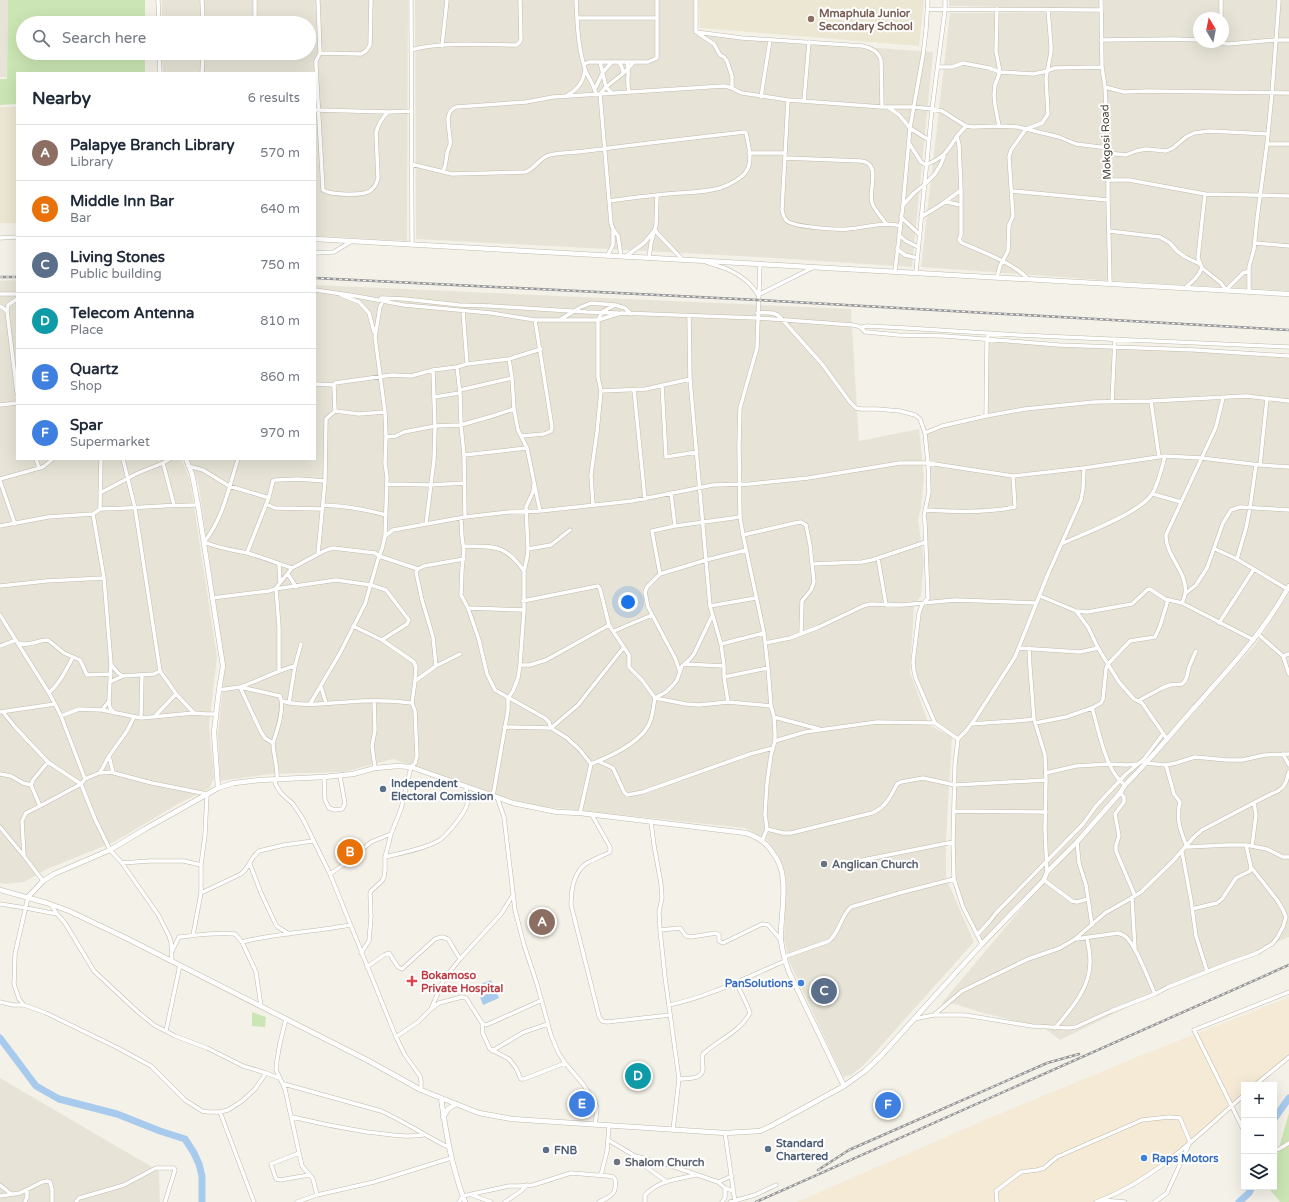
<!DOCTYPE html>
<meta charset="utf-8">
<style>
:root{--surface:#fff;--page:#f6f6f7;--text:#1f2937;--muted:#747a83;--line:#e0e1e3;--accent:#0b8043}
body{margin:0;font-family:"Varela Round",sans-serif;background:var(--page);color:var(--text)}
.controls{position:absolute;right:12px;bottom:12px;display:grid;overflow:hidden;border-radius:0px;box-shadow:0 4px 16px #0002}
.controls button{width:36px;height:36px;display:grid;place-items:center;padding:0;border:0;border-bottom:1px solid var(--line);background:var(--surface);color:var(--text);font:20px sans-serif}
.compass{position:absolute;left:1193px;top:12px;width:36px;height:36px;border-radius:50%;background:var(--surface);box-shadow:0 4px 16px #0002;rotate:350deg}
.you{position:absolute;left:628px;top:602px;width:14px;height:14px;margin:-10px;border:3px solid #fff;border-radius:50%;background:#1a73e8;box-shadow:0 0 0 6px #1a73e833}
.badge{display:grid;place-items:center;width:26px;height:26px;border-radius:50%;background:var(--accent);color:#fff;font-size:13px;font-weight:700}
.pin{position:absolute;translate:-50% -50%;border:2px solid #fff;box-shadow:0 1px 4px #0006}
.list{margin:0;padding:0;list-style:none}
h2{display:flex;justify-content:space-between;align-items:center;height:52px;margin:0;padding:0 16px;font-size:17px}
h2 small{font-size:13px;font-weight:400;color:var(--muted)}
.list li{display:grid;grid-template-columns:26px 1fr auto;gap:12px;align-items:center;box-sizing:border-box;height:56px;padding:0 16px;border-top:1px solid var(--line)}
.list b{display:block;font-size:15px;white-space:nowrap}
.list p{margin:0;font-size:13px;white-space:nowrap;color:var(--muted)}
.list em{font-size:13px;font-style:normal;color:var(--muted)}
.icon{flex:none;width:22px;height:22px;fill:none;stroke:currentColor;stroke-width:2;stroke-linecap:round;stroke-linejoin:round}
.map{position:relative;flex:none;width:1289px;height:1202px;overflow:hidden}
.search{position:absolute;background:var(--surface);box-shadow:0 4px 16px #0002;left:16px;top:16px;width:300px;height:44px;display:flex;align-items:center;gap:10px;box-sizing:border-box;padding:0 14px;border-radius:22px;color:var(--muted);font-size:15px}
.panel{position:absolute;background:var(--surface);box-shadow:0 4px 16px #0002;left:16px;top:72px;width:300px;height:388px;border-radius:0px}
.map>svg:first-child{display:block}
</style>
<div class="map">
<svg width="1289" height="1202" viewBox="0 0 1289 1202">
<rect width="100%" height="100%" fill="#f4f1e9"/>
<!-- residential -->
<path fill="#e7e4d7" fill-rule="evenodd" d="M0,0H8L7,77H0Z
M162,0H408L407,241L315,236V73H163L162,53H309V23H162Z
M415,0H696L695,35L933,52L912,267L758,257L416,239Z
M949,0H1100V9L949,6Z
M1104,0H1289V291L1115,281L921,267L950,13L1104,12ZM1199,18H1223V42H1199Z
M17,280V459H181L190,480L217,657L209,725L214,777L210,788L178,804L114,842L47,869L24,882L4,884L0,883V281Z
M315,285L851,309L859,441L919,429L924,476L921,508L918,520L924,561L921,596L914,606L910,672L929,725L952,737L946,839V878L974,942L864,1065L851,1075L843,1077L789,961L784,938L786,878L778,855L767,840L745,828L537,806L503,797L393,759L344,772L271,774L220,781L218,734L225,666L199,488L194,470L189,459H315Z
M987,339L1059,345L1289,356V586L1254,640L1125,785L1122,792L1255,645L1289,593V937L1155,994L1060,1040L1044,1028L983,1013L955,1004H941L1045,880L1073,848L1047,872L1044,880L982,944L963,907L954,879L955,785L958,739L935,723L914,671L919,613L928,598L926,510L929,492L925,433L942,426L986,416Z
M0,1078L159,1171L160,1202H0Z"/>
<!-- commercial -->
<path fill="#f4ead5" d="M1289,997V1057L1256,1085H1244V1095L1190,1142L1131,1186L1100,1201L1101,1202H797L987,1119L1137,1057Z"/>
<!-- education -->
<path fill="#ece7d3" d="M699,0H924L919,46L700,28Z
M0,107H17V223H0Z"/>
<!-- green -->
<path fill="#cbe6b4" d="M8,0H145V23H23V53H145V73H17V104L0,105V79H7Z
M252,1012L266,1017L265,1027L252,1026Z
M1289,1113V1202H1280L1268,1187H1274V1165Z"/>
<!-- water -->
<path fill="#a8cbed" d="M491,980L494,988L479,994L476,986Z
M496,990L499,998L483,1005L480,997Z"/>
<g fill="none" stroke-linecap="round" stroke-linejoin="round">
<!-- river -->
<path stroke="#a8cbed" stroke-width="7" d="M0,1038L36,1086L59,1099L117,1114L160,1131L185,1139L194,1153L199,1164L202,1176V1202
M1274,1119L1289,1098
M1239,1202L1249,1193L1252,1187"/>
<!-- minor casing -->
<g stroke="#bfbaac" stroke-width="4.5">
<path id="minor" d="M158,0L159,23
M202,0L203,23
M255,0V23
M318,0L320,53L316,61V66L323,190C331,195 362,196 370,191C374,188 377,183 378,178L376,133C378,124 382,118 388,112
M411,0L412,245
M576,0C577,22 578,48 585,69C588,78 595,86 596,95
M696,0V32
M1101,0L1102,67L1105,87L1108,148V200L1110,283
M1221,0V18
M928,9L1101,10
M997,9L996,51L1000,72L995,85L994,95L995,105L999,126
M577,18H656
M696,32L742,38L863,46C871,48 878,51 881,60L882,107
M699,34L714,44L720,55L724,57L727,61L732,76V88
M1101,40L1174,39L1199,40
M1215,42L1222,43
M1222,42V43L1228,44L1276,40H1289
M442,46L447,0
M411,50C440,41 485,45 516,45L519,43L521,40L520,0
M159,53L160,73
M320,53L361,54L366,51L370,45L371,0
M203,57C221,58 240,56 259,57L257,53
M600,62L606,87L612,93
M618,62C622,65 623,68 623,74
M627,62C630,71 626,81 629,92
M584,64L589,62H648L657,58V0
M938,67H952L963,63L989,68L1000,72L1033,74L1043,72L1055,68L1102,67
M202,73L203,53
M1105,87L1124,92L1148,91L1289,93
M595,89L603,72L612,62
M566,96C577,90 583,83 585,70
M761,97L770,40
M788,100L782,210C783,215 784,218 787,221C794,227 838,230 848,229C863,228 887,221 900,226
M804,101L809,42
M888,107L899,115L910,128L929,140
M315,110L388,112L412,111
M966,126L957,136L959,145L961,190V235L959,240L962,243C981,251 1015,264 1028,279
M909,143L921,162L926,165C944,157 947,152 957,136
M1267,144L1272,93L1279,0
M749,153H785
M1108,153L1126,155L1136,151L1146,149L1166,151L1173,148L1186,137L1194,133L1210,131L1268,134
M785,158L861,161C882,163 868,190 872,203C874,209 883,219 886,224
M411,164L452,174L525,172C535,170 539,157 550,155C561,152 574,153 586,151C639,144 692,138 745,132L746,133C748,143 753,160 747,170C743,178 729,185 720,188C703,193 685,192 667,194C648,196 629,198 609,201
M443,172C446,165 446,162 447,154C447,151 449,148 450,145C452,133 441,113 456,107L526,102L553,97L724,86C730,86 736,91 742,93L788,100L882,107H913L932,109L942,111L966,126L973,127L999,126L1018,127L1059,137L1076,144L1108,148
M1107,180H1129L1205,194L1289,196
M1012,191L1108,200
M946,202L961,205
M904,204L914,193L924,185L935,174L941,164L944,156
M901,217L919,234
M921,217L942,204L961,190
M1109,231L1160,237L1170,243L1177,251L1185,257L1200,264
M899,235L906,241L918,247
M0,238L17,237
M1255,243L1289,246
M897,249L905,255L917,258
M315,253L334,252L352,241
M607,256L613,245V229
M621,256L618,236L613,229L611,223L600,94L606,87L625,72L634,62
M625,257L644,243L655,230L658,234L683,260
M649,258L651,243L656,225L657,195
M706,262C713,265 720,266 727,269C740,275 751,282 758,295L814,267
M760,264L757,348L740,408L739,445L740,517L743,535L764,633L768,668L771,706L774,717L775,733V741L771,755L767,783L765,814L767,829L762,841
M1202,268L1221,283L1226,290L1243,273L1249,271
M895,271L903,205L910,128L923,55L926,30L928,0
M916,272L932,109L945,10V0
M997,277L1000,266L1008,251L1009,225L1013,216L1009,157L1011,150L1026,129L1042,123L1048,114L1046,78L1051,52V45L1048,10
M1185,288C1192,282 1198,277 1202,268L1198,258L1205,194
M315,290L356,296L404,305L491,313L535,320H598L621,313L757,318L853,325C859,326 861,327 865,332H867L898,335L945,336L1059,345L1195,350L1289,356
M1249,292V267L1254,249L1257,219L1267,144H1289
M0,294H17
M341,295L359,302L369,313L374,332
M381,298L405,299L459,305L491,306L587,312L618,313
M383,300L380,307L375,337L385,412L386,437L385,463L387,477L385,536
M0,306L7,311L17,393
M7,311L8,305L17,299
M463,311L467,364
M757,313C765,313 774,311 780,317L822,364L850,402L856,408L861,409H877L900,411L915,415L920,419L925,433L928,463L929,492L924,516L925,523L928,598L922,605L919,613L913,662L914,671L916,679L935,723L958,739L955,764L953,842L954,879L963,907L982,944
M689,316L690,379L710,606L721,644L724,666V677L728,702
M561,319L581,307L591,303L615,305L625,308L631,314
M862,327L867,326L906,328L1018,335L1289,347
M509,359L512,378L514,409L518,430L527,448L540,511
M457,367L460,393L461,425L464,455L465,517
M315,384L334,385L335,383L392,375L411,376L433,370L457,367L467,364L509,359L541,349
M662,385L666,457L697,452
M460,390L512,378
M634,390L645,499
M601,391L646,389L690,379
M434,397L460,393
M1151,401L1159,457
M1112,402L1115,339
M0,405L17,403
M335,411L359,414L385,412
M986,416L987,339L989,333
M925,433L942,426L986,416L1025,409L1094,402L1151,401L1246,396L1289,401
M521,436L544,434L551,431L552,427L535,320
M386,437L396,436L404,432L435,426L461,425L489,417L514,409
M464,455L527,448
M36,459L39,468
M123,459L135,508L160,671L177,695L194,713L205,714H216
M238,459C229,487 223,519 204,542C218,548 232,550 247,553C262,557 277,563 292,568L326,550L333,548L375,553L379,556L382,549L385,536L393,530L465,517L509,512L540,511L632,501L713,485L750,484L808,478L900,463H928L1013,476L1084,468L1165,456L1201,458L1260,465L1289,467
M163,463L174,505
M1260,465L1267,398
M188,466L203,470L229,486L266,497H269L273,481L276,480L298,479L325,481L318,554
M0,479L43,467L53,459
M0,481L15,524
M325,481L326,419L335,411L334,385
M387,484L431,485L464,483
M534,484L533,492L526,507L528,549L527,558L524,571V610L520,665H530L546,660L609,625
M100,493L138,473L163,463L170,459
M671,493L675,526
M1153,494L1181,502
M266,504L275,508L323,509
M323,505C345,506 365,509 386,515
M593,505L591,475L597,432L601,391L598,377V320L602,312L615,305
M100,509C133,508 166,505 198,505
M926,510C955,512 986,513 1015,507L1013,476
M93,514L100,509L101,459
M461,518L462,537L464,551L462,569L461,595L468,608L479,640L487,674L495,690L545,718L549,722L551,728L578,705L585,696L624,647
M426,524L434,460L435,428L433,370
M0,526L48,517L93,514L104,578L111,664L109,701L102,710
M743,535L795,523L801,522L806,525L810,545L814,582L811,590L802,601L801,634
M1061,544C1083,534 1140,513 1152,494C1158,485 1162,467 1165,456
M463,546C494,547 504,543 524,571
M528,549L551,545L570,530
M1215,549L1237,559L1287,589
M247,553L269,497
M878,558L886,605
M1237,559L1246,528L1250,508L1256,465
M279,564L280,583
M812,564L862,562L872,560L926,542
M288,574L296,587
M660,574L652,531L675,526L740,517
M0,586L46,581L104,578
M275,589L336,580L371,585L386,590L409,620L407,624L382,640
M276,589L279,627V670
M1186,593L1196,585L1207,568L1223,523L1231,510L1240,507L1289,510
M1040,596L1076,611L1088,627L1098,648L1119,682L1134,699L1142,703L1167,739
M212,598L269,591L275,589L292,568
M523,601L598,586L600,589L609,625L629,655V667L642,680L655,698L686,704L699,705L728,702L771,706
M1182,603C1183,600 1185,597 1185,594C1189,574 1165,555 1166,535L1216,427L1223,398
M710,606L756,598
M468,608L524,610
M1076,611L1087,612L1132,604L1147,590L1150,589L1165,599L1182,603L1254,640
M0,615L49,693L55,704
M1219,623L1254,569
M353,626L382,640L414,662L416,667L415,681L412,703L415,711L417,756L415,763L411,767L401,809L391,834L388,846L385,857V870L384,877L382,881L371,891L370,894L371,917L369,941L361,953
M614,631L652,615
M1258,634L1283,656L1289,654
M18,643C29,647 37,640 48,640L64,653L80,660L87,675L111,674
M765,643L790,638L819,627L863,606L870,604L902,605L955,600L1037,603
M721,644L764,633
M0,646L16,640
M1019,648L1080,652L1098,648
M1029,648L1030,668L1034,719L1045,755L1046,780L1045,829L1047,872
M1283,656L1289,674
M111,664L118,673L123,676L154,674L160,671
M684,664L724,666
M436,666L433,637L422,600L416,572L418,569L424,566L464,559
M680,672L675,658L648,607L645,592L647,587L660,574L706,560L746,550
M724,677L768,668
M415,681L436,666L460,654
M110,682L123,676
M321,687L326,703
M219,690L240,687L280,696C285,708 277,731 273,743
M49,693C60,683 66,670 73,657
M655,698L666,692L673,685L677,680L682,666L690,659L694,654L712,616
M109,701L110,708L115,713
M282,701C303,707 326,703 347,702C369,700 390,700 412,703
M374,701L375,730L372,746L375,768
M1138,701L1162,688L1170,685L1182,684L1185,681L1187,676L1189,667L1196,651
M289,703L295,666L301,644
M310,704L340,653L365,604L379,556L418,569
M1092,708C1099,730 1105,771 1125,785
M0,712L55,704L61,716L85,779L81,784L95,819L110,850L122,863L159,916L169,936L171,942L172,961
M3,712L15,727L48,762L81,784L40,806L26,813L22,821L24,856
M61,716L79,709L102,710L141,718L194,713
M154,717L176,694
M774,717L819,729
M141,718L142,675
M1035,723L1066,717L1092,708L1101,703L1103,699L1106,669L1108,664L1130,641L1155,637L1160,626L1168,600
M971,724C992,722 1013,722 1034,719
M504,727L551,728L567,738L580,750L591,764L580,813
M958,739L966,731L975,719L1015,657L1048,574L1081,500L1083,489L1084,468
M775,741L805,732L877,722L935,723
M1283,754L1289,765
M109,756L113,772L114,773L152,783L207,794L205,835L201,865V893L193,935
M598,761L613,768L624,792L627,795L643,792L750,754L773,748
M1144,763L1166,765L1176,763L1195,757L1227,760H1242L1265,755L1289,754
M591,764C609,757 639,743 648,726C653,718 653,707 655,698
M99,773L113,772
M1046,773L1076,766L1109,764L1126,765L1138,764
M0,774L11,776L23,783L31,785
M324,777L325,800L329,808L335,810L342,809L345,804L340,776
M85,779L99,773L102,769L109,756L127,731L134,717
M274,779L276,785L281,793L293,804L303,819L330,874L396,1037L405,1055L420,1076L421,1081V1090
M277,779C278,766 273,755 273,743L265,738L261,732L240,687C259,681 275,671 295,666
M1120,793L1124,797V802L1115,814L1119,836L1116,845V851L1135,896
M493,796L508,710V698L513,691L518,678L520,665
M497,797L504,817L515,910L524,945L537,984L551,1035L558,1052L565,1063L583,1084L595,1102L597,1109L595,1125
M40,806L31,785L33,780L48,762
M955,811L1046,812
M592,815L610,847V852C602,856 594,859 587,863C573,872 571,890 571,905L599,1016L602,1021L607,1022L670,1015
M651,822L654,845L661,884L662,898L659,912L660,930L665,977L679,1079L673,1130
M0,827L24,856L43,881
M767,829L783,833H791L872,813C885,808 891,796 897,784L901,782L923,778L955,785L1046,780
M1077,842L1079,863L1086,885L1092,925
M1246,845L1267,849L1283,857H1289
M1252,846L1256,815L1254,803
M1182,852L1191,900L1196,936L1207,971
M385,857C401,853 424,849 438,841C445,838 465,813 467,805C468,799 466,792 466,787
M853,862L953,842
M122,863L149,861H184L201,865
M250,864L261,893L276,925L278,927L289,934
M330,874L349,861L371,842L391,834
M1044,880L1072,901L1077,902L1088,899
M201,893L241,874C249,868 251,857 259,851L284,845L313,841
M28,897L15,954L14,984L19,999L24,1005L46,1013L118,1048L151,1066L185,1100L202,1111L208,1112H220L228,1110L242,1101L255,1089L266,1073
M1132,898L1135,949
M0,904L26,908L57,914
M51,905L57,914L65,923L94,971L138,1012L154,1025L175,1036L207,1048L243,1066L266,1073L279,1078
M1192,909L1217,903L1222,899L1236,878L1250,871L1251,867
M660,930L680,928L686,936L691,937L716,933L719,935V941L723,943L762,924L768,925L781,940
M977,935L989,922L996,913L1083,824L1096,806L1126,774L1144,759L1163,734
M1076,939L1118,933C1121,934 1124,935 1126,937C1137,947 1148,979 1155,994
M242,942C277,933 314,932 350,925
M172,951L179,937C198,935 217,932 235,934L242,942L256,972L261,1006
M784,957L829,941C840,932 840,917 851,907L903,892L954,879
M367,967L384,955L389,953L398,967L402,969L435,939L442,937L448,939L460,959
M0,1002L13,1005H24
M669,1005C709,997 747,977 785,961
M431,1009L444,979L460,959L501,914L513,895
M935,1014L962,991L1028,959L1060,948L1075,939L1105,913L1128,900L1141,892L1172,862L1194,837L1202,830L1265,797L1278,791L1283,787L1286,782L1289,772
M286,1019L280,1043L277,1060L276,1070L285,1089L302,1166L313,1179L317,1195
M914,1019L934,1015H965L1032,1026L1068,1028L1076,1027L1111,1011L1155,994L1168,987L1229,963L1257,953L1272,944L1277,938L1283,927L1286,917L1283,910L1277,900L1251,867L1246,845H1228L1187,847C1180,830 1176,819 1180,802L1174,794L1166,765
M482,1023L486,1025L491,1023L542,1000
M1055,1028C1072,1008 1091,987 1090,960C1090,952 1088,945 1087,938
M166,1031L180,965
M396,1037L418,1022L430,1010L439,1003L462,997L466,998L482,1023L483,1034L490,1049L509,1059L516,1068L521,1079H524L565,1063
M492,1051L524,1032L548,1024
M679,1079C688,1078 703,1080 703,1068C703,1063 701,1059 703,1054C719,1039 739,1033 750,1013L747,1005L736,982
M284,1084L381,1111C404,1121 425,1136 448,1147
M1255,1085L1289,1057
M220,1112L254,1202
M292,1117C317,1123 342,1128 367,1132C386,1134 404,1138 423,1135
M1244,1131L1194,1030L1289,992
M725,1133L735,1202
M608,1140L635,1156L666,1164L718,1182L732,1176
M1274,1150L1279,1149L1289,1143
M299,1153L271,1164L276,1179L280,1180L309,1175
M635,1156L641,1163L667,1182
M601,1175L607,1151L609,1126
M718,1182L725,1188L733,1191
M0,1185L11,1194
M472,1195L491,1202
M0,1196L20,1193L42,1182L47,1181L50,1182L52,1189V1202
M1101,1200L1125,1202
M25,1202L27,1197V1190
M76,1202L79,1198L83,1197L124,1185L156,1168H174L175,1170L165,1202
M297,1202L317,1195L374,1182L451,1158
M459,1202L463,1196L509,1186H519L533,1185L571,1173L608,1176L613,1177L615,1179C617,1194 612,1196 599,1202
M505,1202L521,1191L527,1185
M645,1202V1195C659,1180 678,1179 696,1175
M722,1202L725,1198V1188
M730,1202L755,1195L776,1185
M997,1202L996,1191L1021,1172L1037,1170L1044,1168L1057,1157L1142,1120L1169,1117L1180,1118L1190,1142L1167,1193L1155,1202
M1096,1202C1154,1181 1198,1135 1244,1095"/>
</g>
<!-- tertiary casing -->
<g stroke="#bfbaac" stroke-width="5.5">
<path id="tertiary" d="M315,239L1289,294
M186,459L192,474L198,505L223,666L219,690L214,732L218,788
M0,890L47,903L69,911L126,938L286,1019L367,1060L421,1090L479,1113L512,1119L725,1133L760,1131L771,1126L844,1086L865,1071L881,1056L923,1009L982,944L1044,880L1047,872L1077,842L1120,793L1125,785C1149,761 1171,734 1194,708C1229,669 1264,632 1289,586
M28,897L43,881L54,874L110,850L145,829L218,788L234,783L260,780L324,777L353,774L375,768L398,766L411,767L513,803L557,812L580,813L746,833C756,836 765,842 771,850C773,854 776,857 778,861C789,883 780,916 781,940C782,951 785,961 789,972L844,1086
M441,1098C446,1134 452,1168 465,1202
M443,1117L448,1109L456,1104"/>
</g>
<!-- minor -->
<use href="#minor" stroke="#fff" stroke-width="3.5"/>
<!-- tertiary -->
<use href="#tertiary" stroke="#fff" stroke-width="4.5"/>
<!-- rail casing -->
<g stroke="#979797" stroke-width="2.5">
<path id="rail" d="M0,277H17
M315,278L758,300L1289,330
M818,1170L849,1150L1047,1063L1079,1054
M756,1202L1289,965"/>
</g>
<!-- rail -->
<use href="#rail" stroke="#fff" stroke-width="1" stroke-dasharray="3" stroke-linecap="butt"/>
</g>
<!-- markers -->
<circle fill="#8d6e63" stroke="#fff" stroke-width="1.5" cx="811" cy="19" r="4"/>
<g fill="#5c6f8a" stroke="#fff" stroke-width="1.5">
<circle cx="383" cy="789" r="4"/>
<circle cx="768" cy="1149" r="4"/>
<circle cx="546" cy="1150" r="4"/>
</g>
<g fill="#6b7280" stroke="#fff" stroke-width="1.5">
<circle cx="824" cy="864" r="4"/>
<circle cx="617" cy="1162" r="4"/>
</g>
<path fill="#e0444e" stroke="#fff" stroke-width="1.5" d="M410 975h4v4h4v4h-4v4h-4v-4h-4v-4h4z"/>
<g fill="#3f7fe0" stroke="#fff" stroke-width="1.5">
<circle cx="801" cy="983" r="4"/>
<circle cx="1144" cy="1158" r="4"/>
</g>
<g text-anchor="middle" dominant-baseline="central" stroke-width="4" stroke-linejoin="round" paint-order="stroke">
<!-- education labels -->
<g font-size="11" font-weight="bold" fill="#785e54" stroke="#fff" text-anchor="start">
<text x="819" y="13">Mmaphula Junior<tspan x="819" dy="13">Secondary School</tspan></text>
</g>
<!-- street labels -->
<g font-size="11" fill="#474238" stroke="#fff">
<text transform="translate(1106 142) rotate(-92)">Mokgosi Road</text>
</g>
<!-- service labels -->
<g font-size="11" font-weight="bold" fill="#4e5e75" stroke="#fff" text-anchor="start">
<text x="391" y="783">Independent<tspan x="391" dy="13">Electoral Comission</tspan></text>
<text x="776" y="1143">Standard<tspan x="776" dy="13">Chartered</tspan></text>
<text x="554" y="1150">FNB</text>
</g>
<!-- worship labels -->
<g font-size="11" font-weight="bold" fill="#5b616d" stroke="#fff" text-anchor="start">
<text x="832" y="864">Anglican Church</text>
<text x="625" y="1162">Shalom Church</text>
</g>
<!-- health labels -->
<g font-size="11" font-weight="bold" fill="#be3a42" stroke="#fff" text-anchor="start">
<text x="421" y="975">Bokamoso<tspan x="421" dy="13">Private Hospital</tspan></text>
</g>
<!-- shop labels -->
<g font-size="11" font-weight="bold" fill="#366cbe" stroke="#fff" text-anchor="end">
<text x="793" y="983">PanSolutions</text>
<text x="1152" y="1158" text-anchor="start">Raps Motors</text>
</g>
</g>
</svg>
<div class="controls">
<button>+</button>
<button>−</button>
<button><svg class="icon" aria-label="layers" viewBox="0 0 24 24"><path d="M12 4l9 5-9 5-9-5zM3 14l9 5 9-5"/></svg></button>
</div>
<svg class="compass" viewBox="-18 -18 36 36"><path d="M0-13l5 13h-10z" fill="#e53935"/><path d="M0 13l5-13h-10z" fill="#747a83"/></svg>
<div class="you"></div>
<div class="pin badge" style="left:542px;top:922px;background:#8d6e63">A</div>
<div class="pin badge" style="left:350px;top:852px;background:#e8710a">B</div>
<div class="pin badge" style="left:824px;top:991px;background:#5c6f8a">C</div>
<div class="pin badge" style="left:638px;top:1076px;background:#0f9aa8">D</div>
<div class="pin badge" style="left:582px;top:1104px;background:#3f7fe0">E</div>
<div class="pin badge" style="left:888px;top:1105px;background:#3f7fe0">F</div>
<div class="search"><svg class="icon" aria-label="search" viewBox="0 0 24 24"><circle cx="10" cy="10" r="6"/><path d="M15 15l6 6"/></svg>Search here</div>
<section class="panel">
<h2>Nearby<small>6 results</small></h2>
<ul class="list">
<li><span class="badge" style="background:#8d6e63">A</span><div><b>Palapye Branch Library</b><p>Library</p></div><em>570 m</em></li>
<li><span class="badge" style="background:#e8710a">B</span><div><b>Middle Inn Bar</b><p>Bar</p></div><em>640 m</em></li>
<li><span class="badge" style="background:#5c6f8a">C</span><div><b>Living Stones</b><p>Public building</p></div><em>750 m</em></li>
<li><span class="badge" style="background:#0f9aa8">D</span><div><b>Telecom Antenna</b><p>Place</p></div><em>810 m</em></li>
<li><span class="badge" style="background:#3f7fe0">E</span><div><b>Quartz</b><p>Shop</p></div><em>860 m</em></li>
<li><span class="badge" style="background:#3f7fe0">F</span><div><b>Spar</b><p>Supermarket</p></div><em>970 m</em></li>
</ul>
</section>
</div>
